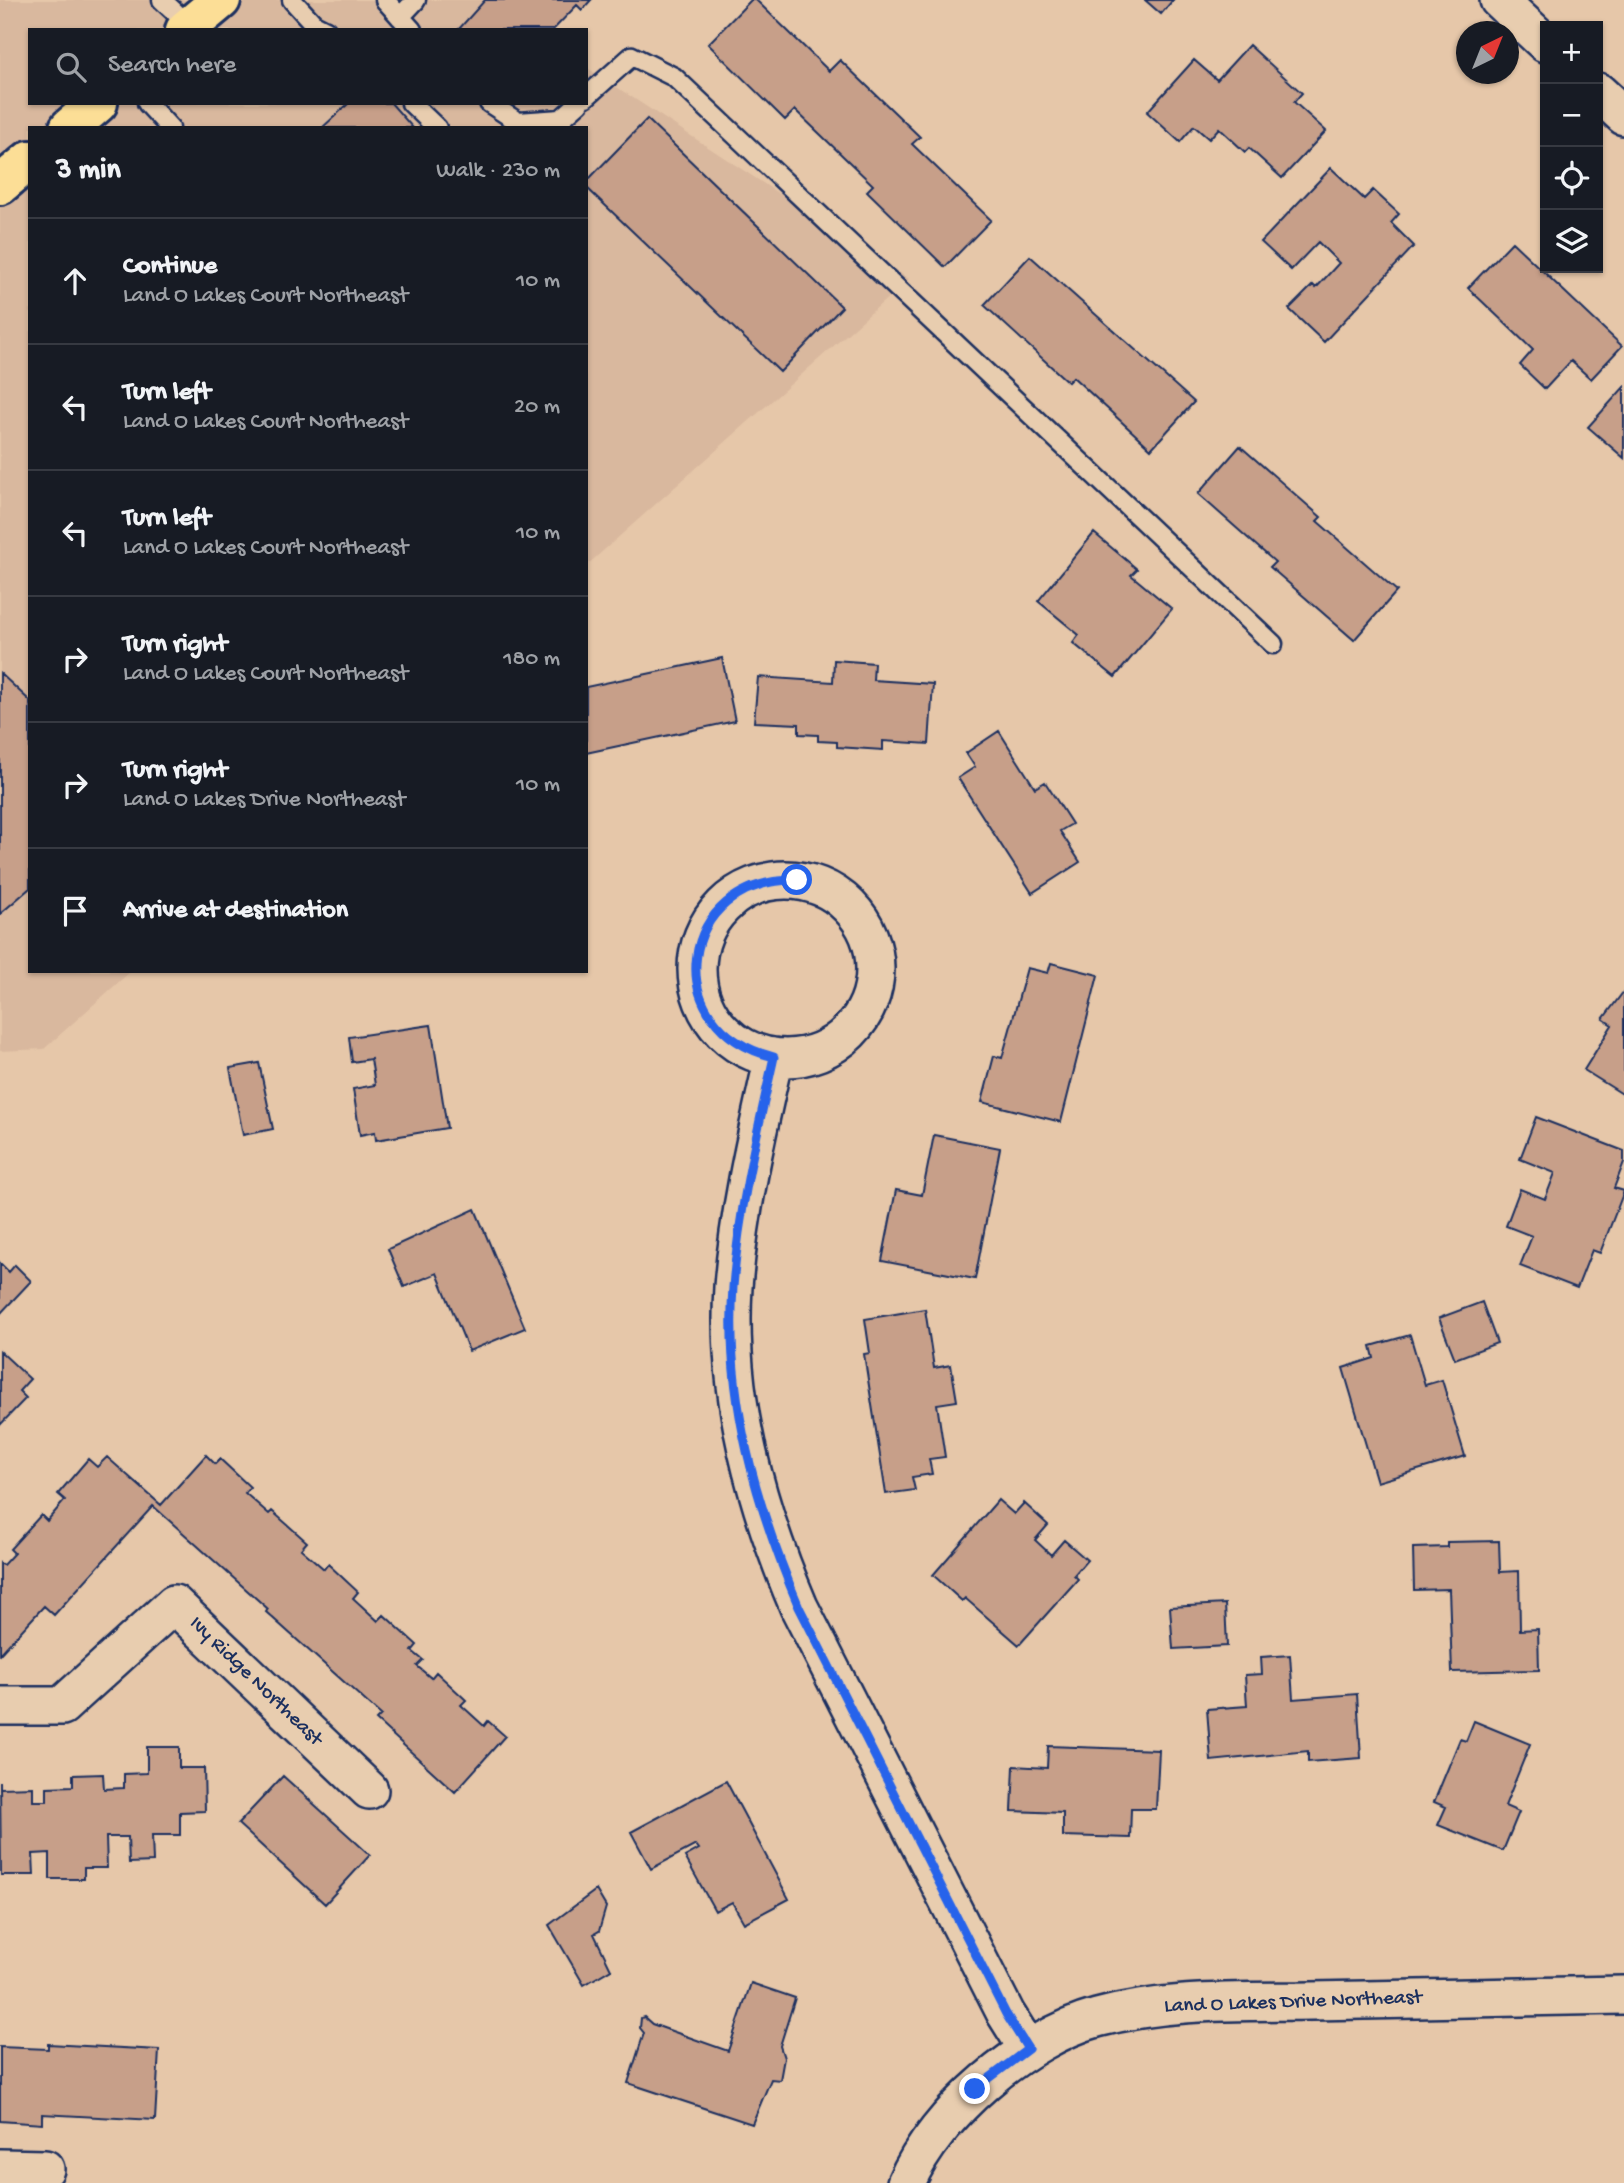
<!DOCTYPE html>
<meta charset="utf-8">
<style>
:root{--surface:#171b24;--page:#20242c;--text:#f1f3f6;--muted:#9ea1a6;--line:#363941}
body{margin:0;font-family:"Gochi Hand",sans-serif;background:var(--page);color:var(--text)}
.controls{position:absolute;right:21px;top:21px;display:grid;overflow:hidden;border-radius:0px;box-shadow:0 2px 5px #0004}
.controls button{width:63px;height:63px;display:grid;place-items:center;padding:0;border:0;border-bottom:2px solid var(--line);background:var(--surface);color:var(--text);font:35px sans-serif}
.compass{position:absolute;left:1456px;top:21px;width:63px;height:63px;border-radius:50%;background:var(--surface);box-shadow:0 2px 5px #0004;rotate:43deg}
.stop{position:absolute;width:21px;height:21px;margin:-16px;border:5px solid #2563eb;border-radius:50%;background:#fff}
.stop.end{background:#2563eb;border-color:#fff;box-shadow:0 2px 7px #0008}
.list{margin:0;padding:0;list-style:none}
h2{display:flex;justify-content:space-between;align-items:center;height:91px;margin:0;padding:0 28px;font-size:30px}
h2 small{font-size:23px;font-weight:400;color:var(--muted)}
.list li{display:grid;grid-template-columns:46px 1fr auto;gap:21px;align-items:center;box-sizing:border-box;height:126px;padding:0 28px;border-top:2px solid var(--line)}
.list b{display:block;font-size:26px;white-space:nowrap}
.list p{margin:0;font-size:23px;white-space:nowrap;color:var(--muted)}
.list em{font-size:23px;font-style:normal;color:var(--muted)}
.icon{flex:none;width:38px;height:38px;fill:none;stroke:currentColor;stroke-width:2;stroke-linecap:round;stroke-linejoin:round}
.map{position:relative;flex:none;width:1624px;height:2183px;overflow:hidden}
.search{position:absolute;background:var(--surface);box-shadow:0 2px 5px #0004;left:28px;top:28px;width:560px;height:77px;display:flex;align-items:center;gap:18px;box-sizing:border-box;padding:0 24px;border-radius:0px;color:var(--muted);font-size:26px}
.panel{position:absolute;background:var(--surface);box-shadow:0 2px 5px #0004;left:28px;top:126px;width:560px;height:847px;border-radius:0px}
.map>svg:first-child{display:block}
</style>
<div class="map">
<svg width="1624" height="2183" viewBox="0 0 1624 2183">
<rect width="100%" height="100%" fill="#e6c7a9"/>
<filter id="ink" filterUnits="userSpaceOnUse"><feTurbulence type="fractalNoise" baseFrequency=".0143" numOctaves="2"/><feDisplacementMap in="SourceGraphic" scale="14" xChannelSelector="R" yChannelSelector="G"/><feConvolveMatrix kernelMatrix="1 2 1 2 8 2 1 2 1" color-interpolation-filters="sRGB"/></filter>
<g filter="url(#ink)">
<!-- built -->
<path fill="#d9b89e" d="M0,0H485L530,30H30V103H586V67L909,279L586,566V128H30V971H131L44,1049L0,1051Z"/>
<!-- building -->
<path fill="#c79f89" stroke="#1b2f5e" stroke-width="2" d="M485,0H591L582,10L577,5L553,30H458Z
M751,0H756L829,71L840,60L920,137L912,144L991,220L945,267L867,191L873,185L795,110L785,120L708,44Z
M1145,0H1173L1161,14Z
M1249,45L1302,93L1294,102L1326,131L1282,178L1249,148L1245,152L1219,128L1209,139L1194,126L1180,142L1147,112L1194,60L1217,80Z
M349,103H391L413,128H322Z
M647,119L842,307L780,372L586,187V182Z
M1331,168L1364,199L1373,190L1399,214L1391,223L1414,246L1324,342L1289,309L1313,285L1316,288L1339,263L1318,242L1291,270L1261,242Z
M1512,242L1622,346L1591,379L1571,361L1545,389L1520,365L1533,350L1468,288Z
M1030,256L1194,402L1151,449L1073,377L1068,382L984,305Z
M1624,387V458L1588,427Z
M1240,446L1321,517L1317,521L1397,591L1354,640L1270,567L1275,562L1198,494Z
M1094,533L1137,569L1131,575L1172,609L1115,677L1073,643L1079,635L1038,601Z
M722,658L735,721L586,753V687Z
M834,660L874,663L873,680L933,684L929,744L883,741V750L837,747V742L818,741V735L799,734V724L754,722L758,677L833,682Z
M0,673L30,701V888L0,914Z
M999,731L1035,788L1045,782L1072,824L1060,831L1080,862L1032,893L958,778L975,767L966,753Z
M1051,963L1098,975L1061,1122L982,1102L994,1056L1002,1058L1027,968L1048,973Z
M1624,991V1095L1584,1070L1612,1025L1603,1019Z
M431,1025L447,1128L376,1140L375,1132L360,1135L353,1089L375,1085L371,1059L352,1062L349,1037Z
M259,1063L273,1129L243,1135L230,1068Z
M1536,1117L1624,1151V1162L1614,1188L1624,1191L1600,1253L1592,1250L1577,1288L1520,1266L1532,1236L1506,1226L1520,1189L1545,1199L1555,1173L1520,1159Z
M934,1135L1000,1148L975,1279L882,1261L896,1190L922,1195Z
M475,1209L525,1328L469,1351L437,1273L404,1287L388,1249Z
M0,1263L9,1272L15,1265L31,1281L0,1314Z
M1482,1302L1497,1343L1455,1359L1439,1318Z
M925,1309L934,1368L951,1365L957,1401L937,1404L945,1457L929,1459L932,1474L912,1477L915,1490L886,1494L864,1354L870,1353L865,1319Z
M1410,1335L1425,1385L1442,1380L1465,1456L1377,1482L1343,1368L1374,1358L1371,1346Z
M0,1351L30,1379L19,1391L26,1398L0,1425Z
M206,1455L215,1464L220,1459L250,1487L245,1493L269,1514L272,1511L307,1542L301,1549L324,1569L328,1564L358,1592L353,1598L378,1621L384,1615L417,1645L412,1651L423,1660L417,1666L431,1678L436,1672L466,1700L461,1705L484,1726L488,1721L505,1736L455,1792L376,1720L381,1715L266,1612L268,1609L153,1506L54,1615L44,1606L0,1654V1563L3,1565L14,1553L10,1549L41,1515L47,1521L65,1500L58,1494L88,1459L97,1467L107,1457L161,1505Z
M998,1500L1014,1514L1024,1503L1048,1525L1035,1540L1051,1555L1064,1540L1087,1560L1074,1575L1078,1579L1019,1645L965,1598L962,1601L933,1575Z
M1499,1541L1500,1572L1519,1571L1520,1630L1538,1629L1539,1670L1452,1672L1449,1589L1414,1590L1413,1548L1447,1547V1542Z
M1225,1604L1227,1646L1173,1649L1170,1607Z
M1290,1655L1293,1699L1357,1694L1361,1758L1308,1762V1751L1211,1761L1207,1709L1247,1706L1245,1675L1262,1674L1261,1657Z
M1474,1721L1530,1744L1505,1806L1519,1812L1503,1851L1438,1825L1446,1807L1434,1802L1460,1739L1466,1741Z
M1048,1746L1159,1750L1156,1809H1131L1130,1838L1063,1836V1813L1012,1811L1014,1766L1047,1768Z
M147,1747H179V1768H204L205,1811L180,1812V1835H152L153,1862L129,1863L128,1837H106L107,1868H84V1879H50V1853L33,1854L34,1875H1L0,1781V1788L33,1787V1801H47V1787L73,1786V1775L103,1774L104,1789L124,1788V1774L147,1773Z
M283,1776L370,1855L325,1904L238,1824Z
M726,1781L789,1899L744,1923L732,1902L715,1911L685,1857L699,1849L696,1845L651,1869L631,1832Z
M596,1890L606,1907L599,1931L594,1934L611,1969L584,1985L549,1925Z
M751,1983L795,1998L780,2046L784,2058L780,2080L771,2079L752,2124L628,2083L644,2033L640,2028L641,2018L644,2017L652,2024L728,2051Z
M48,2044L159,2050L155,2120L42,2114V2124L0,2121V2047L48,2049Z"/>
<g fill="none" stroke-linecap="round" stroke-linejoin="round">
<!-- service casing -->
<g stroke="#1b2f5e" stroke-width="23">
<path id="service" d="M162,0L190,26
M292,0L314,24L326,30
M385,0L412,30
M400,17L416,0
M586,97L632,56L674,77L1273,644
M147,103L170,128
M411,103L437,128
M489,103L518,122L561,119L579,103"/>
</g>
<!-- minor casing -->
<g stroke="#1b2f5e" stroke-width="42">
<path id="minor" d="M1499,0L1545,43
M1598,92L1624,116
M697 969a89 89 0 1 1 178 0a89 89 0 1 1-178 0Z
M774,1057C757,1133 739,1210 733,1287C726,1398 756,1506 799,1607L1006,2014L1028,2049
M0,1706H62L174,1604L369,1790
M0,2168L45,2169
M906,2183C936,2113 1024,2038 1097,2018C1167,1999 1240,2002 1312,2001C1416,1999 1520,1997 1624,1995"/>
</g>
<!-- primary casing -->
<g stroke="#1b2f5e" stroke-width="44">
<path id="primary" d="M185,30L221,0
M69,128L98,103
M0,185L30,160"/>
</g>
<!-- service -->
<use href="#service" stroke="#e8cdaf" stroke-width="18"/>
<!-- minor -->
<use href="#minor" stroke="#e8cdaf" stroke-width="37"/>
<!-- primary -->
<use href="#primary" stroke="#fcde96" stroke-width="38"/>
</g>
</g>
<g fill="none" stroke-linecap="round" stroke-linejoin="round" filter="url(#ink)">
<!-- route -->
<path stroke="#2563eb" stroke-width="9" d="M797,880C677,878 657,1028 774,1057C757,1133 739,1209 733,1287C725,1398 756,1506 799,1607L1006,2014L1028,2049L975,2089"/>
</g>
<g text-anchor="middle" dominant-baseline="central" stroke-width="5" stroke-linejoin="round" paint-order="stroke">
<!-- street labels -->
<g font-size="21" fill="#1b2f5e" stroke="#e8cdaf">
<text transform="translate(255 1682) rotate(44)">Ivy Ridge Northeast</text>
<text transform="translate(1293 2003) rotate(-2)">Land O Lakes Drive Northeast</text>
</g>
</g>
</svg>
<div class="controls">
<button>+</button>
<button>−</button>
<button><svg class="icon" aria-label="locate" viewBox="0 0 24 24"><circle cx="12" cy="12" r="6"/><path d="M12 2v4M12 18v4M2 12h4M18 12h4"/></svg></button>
<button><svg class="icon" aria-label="layers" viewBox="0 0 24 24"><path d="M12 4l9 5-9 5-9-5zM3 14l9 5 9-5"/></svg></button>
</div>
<svg class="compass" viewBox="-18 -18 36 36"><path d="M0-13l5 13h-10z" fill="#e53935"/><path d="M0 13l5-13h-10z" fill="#9ea1a6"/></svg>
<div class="stop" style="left:797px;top:880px"></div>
<div class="stop end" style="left:975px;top:2089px"></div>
<div class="search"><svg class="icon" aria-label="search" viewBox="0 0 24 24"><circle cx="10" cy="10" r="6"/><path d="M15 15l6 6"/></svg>Search here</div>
<section class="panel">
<h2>3 min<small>Walk · 230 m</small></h2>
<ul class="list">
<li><svg class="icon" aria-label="ahead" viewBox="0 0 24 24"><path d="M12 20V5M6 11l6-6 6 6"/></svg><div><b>Continue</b><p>Land O Lakes Court Northeast</p></div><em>10 m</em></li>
<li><svg class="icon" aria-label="left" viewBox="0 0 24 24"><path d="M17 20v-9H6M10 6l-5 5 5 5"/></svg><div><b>Turn left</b><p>Land O Lakes Court Northeast</p></div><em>20 m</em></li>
<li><svg class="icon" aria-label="left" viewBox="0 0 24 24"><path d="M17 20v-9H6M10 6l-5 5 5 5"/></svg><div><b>Turn left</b><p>Land O Lakes Court Northeast</p></div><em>10 m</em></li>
<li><svg class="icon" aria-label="right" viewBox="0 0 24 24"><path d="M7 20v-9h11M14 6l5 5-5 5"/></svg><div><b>Turn right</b><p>Land O Lakes Court Northeast</p></div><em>180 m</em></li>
<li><svg class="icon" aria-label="right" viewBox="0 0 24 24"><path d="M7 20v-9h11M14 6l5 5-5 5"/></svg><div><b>Turn right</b><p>Land O Lakes Drive Northeast</p></div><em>10 m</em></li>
<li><svg class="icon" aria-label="arrive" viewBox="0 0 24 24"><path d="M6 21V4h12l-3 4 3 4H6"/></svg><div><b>Arrive at destination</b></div></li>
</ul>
</section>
</div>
